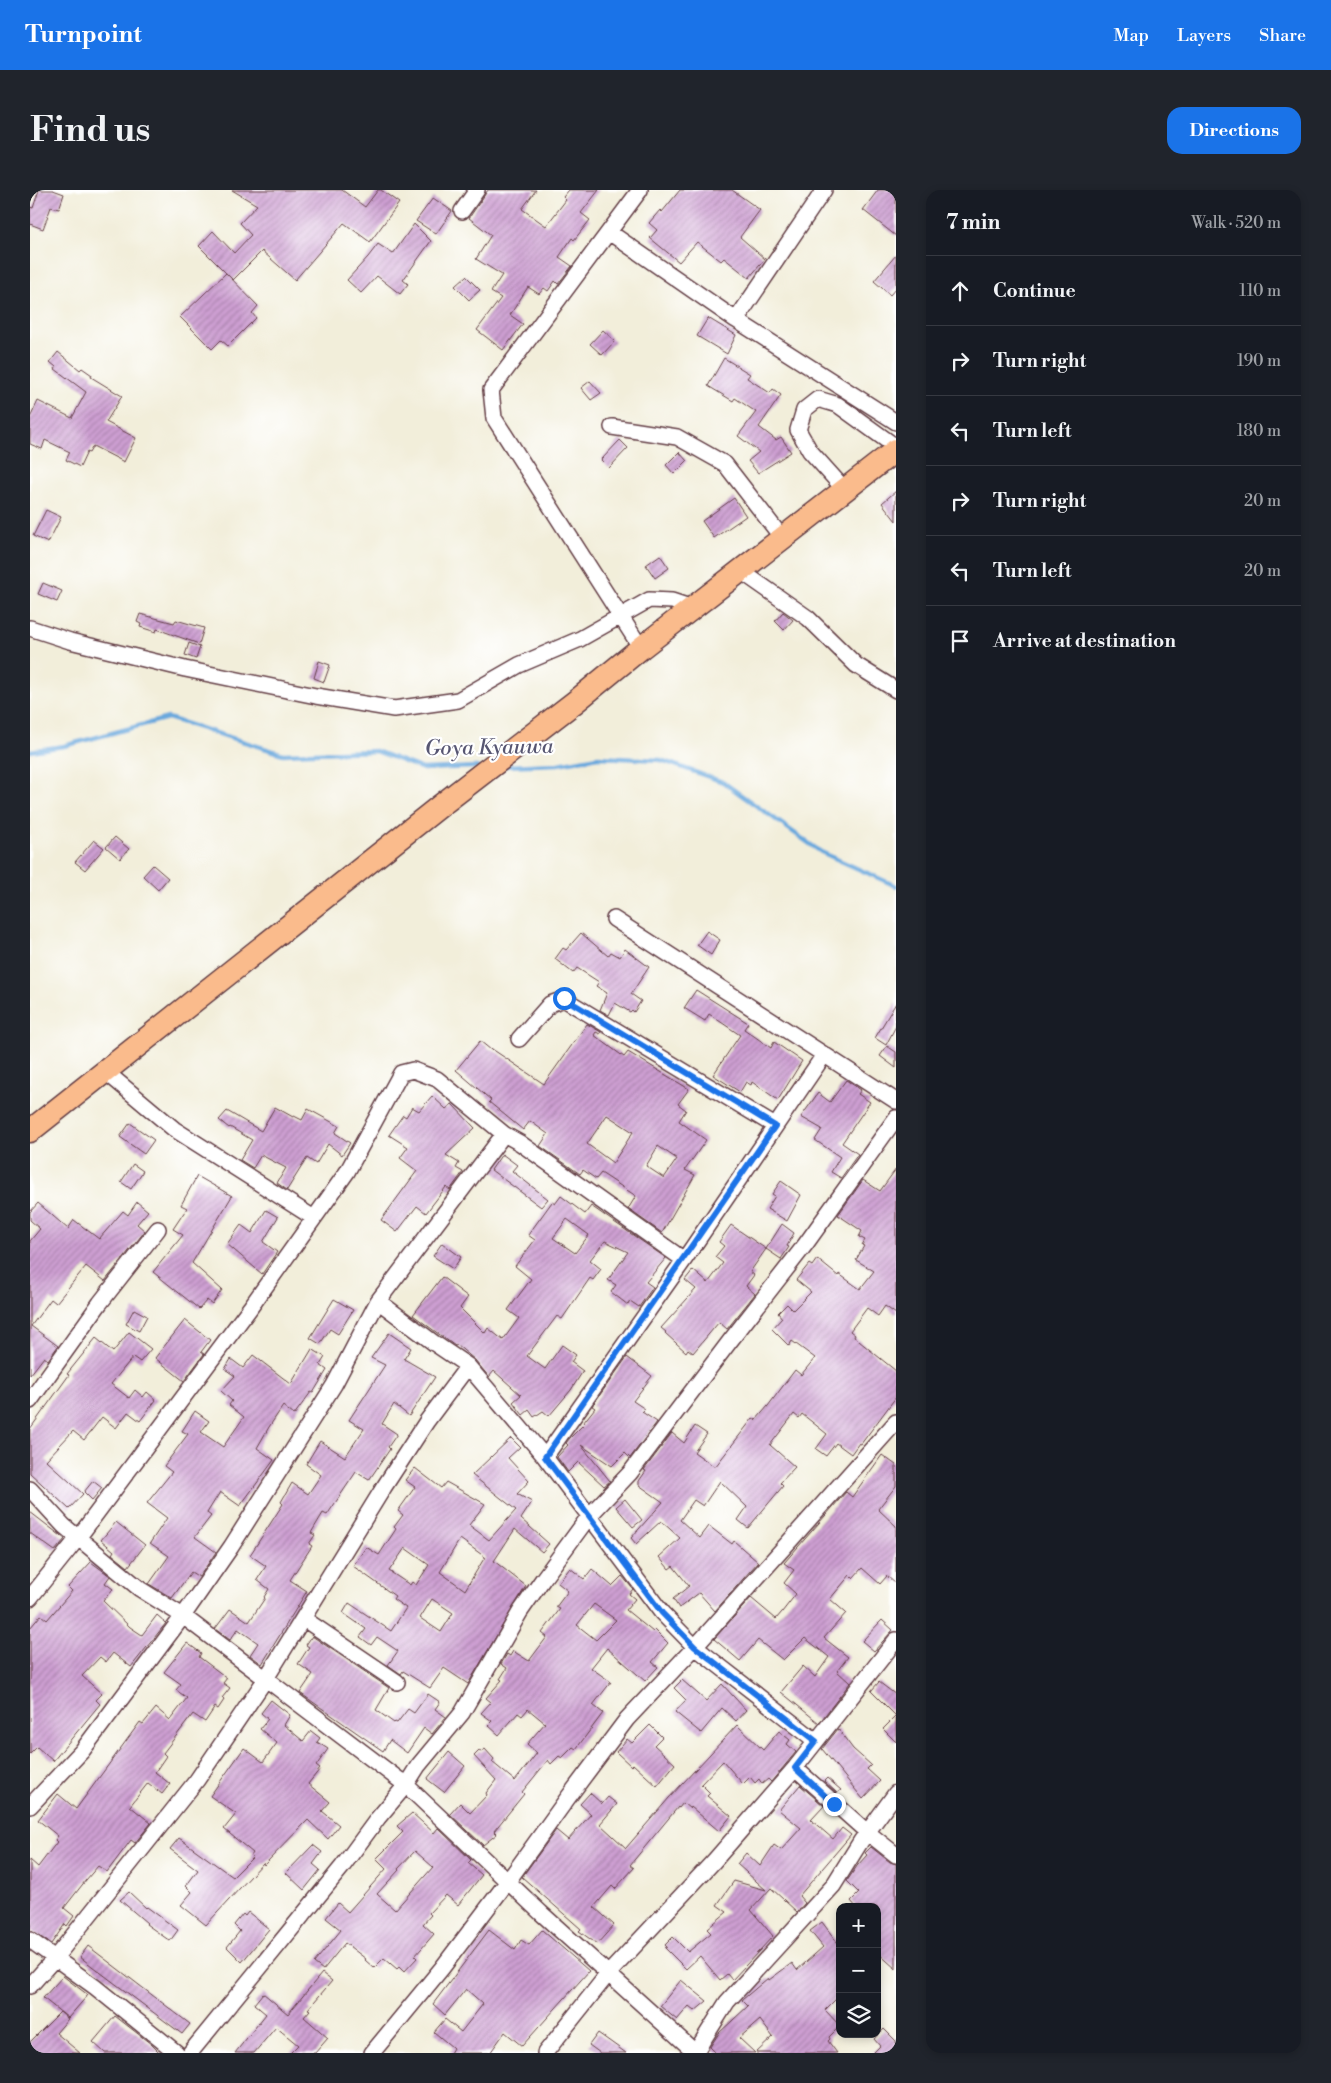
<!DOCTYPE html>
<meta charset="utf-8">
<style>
:root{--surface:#171b24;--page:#20242c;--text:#f1f3f6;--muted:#9ea1a6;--line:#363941;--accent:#1a73e8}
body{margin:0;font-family:"Libre Bodoni",serif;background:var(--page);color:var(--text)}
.controls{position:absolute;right:15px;bottom:15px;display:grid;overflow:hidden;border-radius:10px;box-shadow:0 2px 8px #0003}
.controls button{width:45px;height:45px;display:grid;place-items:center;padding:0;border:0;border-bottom:1px solid var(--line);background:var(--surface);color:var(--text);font:25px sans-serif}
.stop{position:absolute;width:15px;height:15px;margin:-11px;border:4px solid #1a73e8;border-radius:50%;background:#fff}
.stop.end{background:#1a73e8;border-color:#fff;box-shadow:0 1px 5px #0008}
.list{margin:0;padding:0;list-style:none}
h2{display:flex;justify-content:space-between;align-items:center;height:65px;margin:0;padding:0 20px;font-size:21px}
h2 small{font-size:16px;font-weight:400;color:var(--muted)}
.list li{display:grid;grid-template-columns:32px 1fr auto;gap:15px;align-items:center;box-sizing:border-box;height:70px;padding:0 20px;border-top:1px solid var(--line)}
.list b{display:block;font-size:19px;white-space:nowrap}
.list em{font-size:16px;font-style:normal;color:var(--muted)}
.icon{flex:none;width:28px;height:28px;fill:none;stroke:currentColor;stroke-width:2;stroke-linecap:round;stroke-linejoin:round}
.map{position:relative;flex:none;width:866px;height:1863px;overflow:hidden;border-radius:15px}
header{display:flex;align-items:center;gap:30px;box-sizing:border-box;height:70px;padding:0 25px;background:var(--accent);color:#fff}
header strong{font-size:24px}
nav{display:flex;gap:28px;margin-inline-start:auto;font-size:18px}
.intro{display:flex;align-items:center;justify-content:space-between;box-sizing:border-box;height:120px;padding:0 30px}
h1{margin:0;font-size:35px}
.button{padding:12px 22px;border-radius:15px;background:var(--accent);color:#fff;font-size:18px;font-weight:700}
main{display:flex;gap:30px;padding:0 30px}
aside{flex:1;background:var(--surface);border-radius:15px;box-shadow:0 2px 8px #0003}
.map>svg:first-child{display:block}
</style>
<header>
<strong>Turnpoint</strong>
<nav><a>Map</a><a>Layers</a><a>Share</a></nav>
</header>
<div class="intro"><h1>Find us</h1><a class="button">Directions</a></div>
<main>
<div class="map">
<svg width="866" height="1863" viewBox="0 0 866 1863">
<defs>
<pattern id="building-hatch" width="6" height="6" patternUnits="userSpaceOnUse" patternTransform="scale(1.25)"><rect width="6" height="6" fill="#cd9fd2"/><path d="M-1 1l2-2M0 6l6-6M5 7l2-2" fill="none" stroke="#a881ab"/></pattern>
</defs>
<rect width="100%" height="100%" fill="#fff"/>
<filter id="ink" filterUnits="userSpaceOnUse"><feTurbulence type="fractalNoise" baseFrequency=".02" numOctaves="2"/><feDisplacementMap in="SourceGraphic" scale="10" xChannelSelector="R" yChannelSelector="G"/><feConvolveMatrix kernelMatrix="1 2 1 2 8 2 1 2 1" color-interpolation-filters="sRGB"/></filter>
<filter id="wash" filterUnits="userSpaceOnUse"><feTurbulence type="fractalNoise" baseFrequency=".0096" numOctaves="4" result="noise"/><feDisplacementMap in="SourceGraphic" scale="20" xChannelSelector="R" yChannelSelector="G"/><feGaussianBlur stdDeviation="1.12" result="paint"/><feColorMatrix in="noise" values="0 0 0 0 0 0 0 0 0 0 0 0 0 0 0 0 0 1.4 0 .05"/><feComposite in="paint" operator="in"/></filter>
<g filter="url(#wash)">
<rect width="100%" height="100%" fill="#f2eeda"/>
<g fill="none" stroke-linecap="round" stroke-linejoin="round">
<!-- stream -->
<path stroke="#6ba9dd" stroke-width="4.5" d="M0,561L34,556L138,528L253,564L346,561L393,579L447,577
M474,576L528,574L568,567L631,570L693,592L791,662L866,696"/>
</g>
<g id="blocks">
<!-- building -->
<path fill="url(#building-hatch)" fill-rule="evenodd" d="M9,0H23L34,4L29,19L21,17L13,39L0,34V17L3,18Z
M202,0H312L335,17L348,0H351L369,13L340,52L314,33L265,90L232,61L203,90L169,56L183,41L204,63L221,45L210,33L227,15Z
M458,0H506L492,19L516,36L536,10L533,7L539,0H569L551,23L560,30L544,50L542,48L529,67L542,76L528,94L525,91L518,101L514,98L509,104L498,97L480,125L493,134L473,160L447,140L471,108L461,102L472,85L446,69L461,45L439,28Z
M650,0H702L730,20L710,47L735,69L719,88L694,68L691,71L667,52L649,72L620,48L627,40L619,33L630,20L632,22Z
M848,0H866V46L833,20Z
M403,8L422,21L406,44L386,31Z
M384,34L401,51L373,90L378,94L370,104L347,86L331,103L317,90L338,67L348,54L363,64Z
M866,65V98L860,105L844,91Z
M196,83L228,116L222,123L226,128L198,156L191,150L182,159L150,127Z
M436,86L450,100L439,110L425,96Z
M678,128L706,145L697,164L667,146Z
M573,140L585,151L572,165L560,154Z
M28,162L50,180L52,178L62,185L61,187L92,206L76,232L106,248L94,272L63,256L59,263L57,262L50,277L36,270L40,262L15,250L12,259L0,254V228L8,211L42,228L56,202L25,179L26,177L20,172Z
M694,168L720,184L717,188L740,203L743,199L751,205L729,237L746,250L751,247L761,262L728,283L718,271L729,262L708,246L726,222L705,208L703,211L678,196Z
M560,191L571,203L561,210L551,198Z
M590,250L598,258L579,278L571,270Z
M649,262L657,271L644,284L636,275Z
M866,301V331L852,313Z
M704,308L716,326L684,348L672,331Z
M16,320L31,327L18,353L3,346Z
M630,365L639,378L625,388L616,375Z
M13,393L32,401L27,412L8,404Z
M753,422L763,430L754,440L745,431Z
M110,424L144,433L146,430L174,438L169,454L127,439L126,442L110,437L111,434L107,432Z
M159,453L170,457L166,469L155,465Z
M289,471L300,475L294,492L284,488Z
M85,647L99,659L90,669L76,657Z
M64,650L74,658L55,680L45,672Z
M123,675L138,688L128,700L113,686Z
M677,741L690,750L681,765L667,755Z
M551,743L578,766L581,762L590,767L595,759L619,777L601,804L611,811L604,822L602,820L600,822L585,813L579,825L570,820L577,803L566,796L569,792L547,778L543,783L525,769L533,758L536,760Z
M666,800L718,833L714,839L741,858L744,852L772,871L748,910L722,892L721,895L716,892L710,902L683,885L710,845L679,824L675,831L654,818Z
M866,813V836L856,855L845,848Z
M557,834L571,842L570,844L566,842L564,845L594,867L598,862L659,899L648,914L656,920L649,931L676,950L655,980L665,985L632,1043L598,1019L606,1006L571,983L566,989L553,980L550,984L510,956L518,944L500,931L493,940L459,912L461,910L426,880L450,851L461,860L462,859L514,894ZM577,925L603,942L583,973L557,954ZM628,956L647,969L634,988L616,976Z
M857,856L866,862V878L850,866Z
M816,890L831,900L828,904L840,912L812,953L828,964L811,988L801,982L810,967L785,950L792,939L771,927L788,903L800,912Z
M402,906L416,919L422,914L445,938L416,965L429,973L426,978L433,982L420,1000L416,997L396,1023L387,1016L367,1042L351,1030L387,981L370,968L378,957L359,945L373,925L376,927L382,917L389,921Z
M245,917L263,927L264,926L272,930L278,919L309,936L305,943L320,953L312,965L298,954L286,974L277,968L257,1000L247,993L256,978L231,965L223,978L210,970L222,950L200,937L199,938L189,930L197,921L231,941Z
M100,933L124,950L114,964L90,947Z
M472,964L487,975L482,981L518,1009L511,1017L461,980Z
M103,974L113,981L101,999L91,992Z
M866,979V1124L855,1116L848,1126L837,1118L820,1141L825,1145L824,1147L866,1181V1207L831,1254L829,1253L821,1264L806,1253L796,1266L786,1259L797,1244L772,1224L769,1228L764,1224L740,1255L765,1277L750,1293L753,1296L718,1338L708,1330L717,1317L690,1291L673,1316L664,1310L650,1330L670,1348L679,1336L702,1354L704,1351L728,1372L685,1421L669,1403L649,1418L643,1409L659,1396L643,1376L639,1379L629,1367L650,1348L631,1331L606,1354L601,1348L633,1312L609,1295V1291L616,1281L614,1280L642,1243L654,1253L665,1236L677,1244L664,1262L685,1277L723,1228L726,1230L738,1216L765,1180L771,1185L785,1168L762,1151L759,1156L742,1139L752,1128L748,1123L757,1114L763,1120L781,1102L766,1090L779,1074L782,1076L787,1069L808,1086L809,1084L830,1099L844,1081L826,1070L834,1056L832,1055L835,1050L829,1047L832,1041L808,1025L833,990L850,1001Z
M167,986L202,1006L162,1073L192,1100L182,1114L177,1110L169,1119L123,1082L153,1045L143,1039L157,1018L151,1015Z
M751,991L771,1005L757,1031L737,1019L745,1006L742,1004Z
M531,1006L555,1024L561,1016L636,1068L616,1092L623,1097L609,1117L600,1111L598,1115L581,1102L586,1095L578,1090L598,1062L575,1051L560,1070L571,1079L563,1090L560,1088L532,1129L527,1126L497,1166L515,1179L532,1155L546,1165L541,1172L553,1181L541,1200L519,1226L513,1221L504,1227L499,1220L493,1225L483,1212L491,1205L464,1181L459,1187L445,1170L427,1155L425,1156L383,1125L412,1087L438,1107L430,1118L455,1143L458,1138L473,1150L489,1128L478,1120L501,1089L485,1076L505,1050L498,1045L522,1012L525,1014ZM537,1029L559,1045L545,1063L523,1048Z
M107,1012L118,1021L107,1034L115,1041L75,1091L56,1076L26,1113L21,1109L1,1136L28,1156L18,1170L14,1167L0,1185V1051L10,1039L0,1030V1022L8,1013L38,1039L44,1030L69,1049L93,1021L98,1025Z
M236,1020L248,1027L233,1052L247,1062L232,1084L197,1054L211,1035L222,1043Z
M752,1034L764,1043L757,1056L759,1057L751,1069L736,1059Z
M701,1035L736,1059L720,1082L724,1085L716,1096L725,1104L697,1139L689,1132L663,1163L658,1159L656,1162L635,1143L636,1142L631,1138L666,1099L655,1090L663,1080L678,1093L693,1073L685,1067L694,1056L689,1052Z
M412,1053L431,1067L423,1079L403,1066Z
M304,1109L323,1120L308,1144L300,1139L290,1154L280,1148Z
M104,1119L117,1126L109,1141L96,1134Z
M155,1130L180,1150L171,1162L174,1164L154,1191L125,1168Z
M99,1142L121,1159L110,1172L103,1167L81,1194L99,1208L105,1200L113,1207L117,1202L126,1210L110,1231L98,1222L86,1238L72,1227L54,1250L43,1241L16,1270L53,1304L39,1319L0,1283V1239L39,1185L37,1184L66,1148L83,1162Z
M359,1143L381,1158L374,1169L405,1187L379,1226L364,1214L352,1234L367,1244L358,1257L360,1259L339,1290L326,1282L297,1325L293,1323L281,1343L285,1345L279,1354L282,1356L260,1390L277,1401L232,1474L220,1465L228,1453L208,1439L200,1450L185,1439L200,1419L219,1432L235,1408L234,1407L239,1399L227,1390L236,1376L220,1365L253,1314L251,1312L262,1293L278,1304L291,1285L276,1274L290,1251L315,1267L334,1239L319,1230L355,1175L341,1168Z
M282,1159L295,1167L290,1175L297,1180L283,1203L281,1202L264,1225L253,1216L239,1237L227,1258L244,1270L210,1316L190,1302L177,1323L181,1326L165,1347L186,1362L169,1387L161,1382L142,1408L119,1394L139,1366L120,1353L137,1328L117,1313L142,1282L134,1276L158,1244L152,1241L165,1221L179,1231L171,1242L193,1257L214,1227L199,1215L202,1211L191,1201L205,1186L195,1179L201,1169L213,1178L223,1165L261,1194Z
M597,1167L622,1186L603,1211L615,1219L612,1222L627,1232L600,1268L595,1263L582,1276L551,1255L580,1291L574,1296L548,1272L538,1282L527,1267L538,1255L536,1253L540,1248L554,1234L553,1233L565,1218L562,1216Z
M481,1248L490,1257L478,1268L499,1291L487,1304L502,1312L491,1329L519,1354L512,1362L485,1339L464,1371L496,1396L438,1494L414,1478L400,1498L373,1481L371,1484L358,1475L368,1461L347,1447L341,1455L330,1447L336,1439L313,1423L319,1413L361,1441L376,1418L363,1409L365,1406L323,1376L336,1357L349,1365L366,1339L364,1337L373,1325L368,1321L385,1297L375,1290L385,1278L411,1298L416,1292L455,1314L439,1335L459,1350L486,1320L442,1285ZM430,1349L455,1367L435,1400L410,1382ZM375,1358L399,1375L386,1395L382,1392L380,1395L359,1381ZM402,1409L423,1423L411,1442L390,1428Z
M852,1265L866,1275V1296L848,1319L866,1336V1394L857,1386L850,1394L832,1378L823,1388L820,1385L800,1409L816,1423L794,1448L818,1467L807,1481L820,1493L789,1533L751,1502L773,1476L785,1487L799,1467L775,1448L753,1470L728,1450L710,1471L684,1449L721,1408L746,1429L752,1422L766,1404L754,1393L764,1380L754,1373L816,1302L822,1307Z
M63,1291L72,1298L62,1310L54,1302Z
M595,1309L612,1330L603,1337L586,1317Z
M0,1322L35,1349L25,1361L0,1343Z
M86,1332L115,1355L98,1377L82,1364L84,1361L71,1350Z
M61,1372L80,1386L75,1393L83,1399L73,1411L100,1437L112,1445L127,1425L136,1433L101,1477L83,1463L76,1472L70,1467L52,1486L72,1504L66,1510L70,1514L23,1571L7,1557L0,1564V1438L11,1425L17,1430L42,1401L38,1397Z
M540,1378L554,1389L562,1379L582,1396L592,1386L603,1399L599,1404L605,1409L596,1420L623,1442L625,1440L638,1453L622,1472L628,1477L615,1491L577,1458L561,1478L581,1492L563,1515L573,1523L546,1559L543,1557L532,1568L529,1566L521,1574L518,1570L492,1602L494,1604L464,1641L467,1644L453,1655L420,1624L430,1613L440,1623L457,1605L456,1603L466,1590L444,1566L449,1561L451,1562L455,1559L464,1569L462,1572L485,1591L507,1563L497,1554L515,1533L498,1519L492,1526L488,1523L469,1545L458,1535L462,1531L451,1523L461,1512L456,1508L472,1490L470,1489L477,1478L471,1474L477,1464L480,1466L483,1461L499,1471L517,1447L512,1443L530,1419L526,1417L538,1401L528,1393ZM564,1414L586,1430L566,1450L547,1435Z
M852,1430L863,1440L844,1461L832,1451Z
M282,1446L359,1498L346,1520L364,1533L365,1532L367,1533L378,1519L384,1523L398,1504L410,1512L405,1519L416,1527L402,1544L394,1538L377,1563L360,1550L353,1561L270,1503L283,1484L268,1474L279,1457L276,1455Z
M157,1453L171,1463L169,1467L197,1488L193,1493L200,1498L192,1508L194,1510L188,1519L185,1517L175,1532L163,1524L133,1563L136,1566L125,1582L140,1594L132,1604L118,1593L100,1616L121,1633L105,1653L101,1650L77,1682L68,1676L56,1690L34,1718L44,1726L37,1736L35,1734L21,1754L0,1740V1670L8,1677L27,1652L25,1650L28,1646L8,1630L28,1604L46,1619L110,1532L113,1534L126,1518L140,1530L157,1508L146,1500L151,1494L134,1482Z
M652,1490L676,1511L692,1494L716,1520L706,1531L692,1518L671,1543L645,1522L656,1510L644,1498Z
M849,1492L866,1505V1552L853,1539L866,1526L841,1501Z
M241,1510L260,1525L254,1535L273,1551L281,1541L290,1548L287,1552L298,1559L286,1576L290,1579L278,1594L300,1612L292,1621L309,1635L298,1649L278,1630L234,1675L233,1673L176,1735L151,1715L162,1702L156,1696L168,1680L140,1659L149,1648L203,1687L223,1667L221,1666L223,1663L194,1639L206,1624L180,1606L214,1558L233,1572L247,1553L230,1539L238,1529L231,1523Z
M620,1535L632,1547L624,1555L645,1574L627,1596L603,1574L601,1576L586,1562L597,1549L602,1553Z
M707,1535L733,1560L749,1541L760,1550L757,1554L766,1562L741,1592L738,1589L732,1594L729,1589L725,1593L720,1587L713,1594L693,1571L671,1594L680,1603L677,1606L701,1626L689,1641L661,1617L660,1619L653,1613L649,1618L648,1617L600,1675L604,1678L585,1699L582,1696L564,1717L584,1735L567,1754L549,1741L551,1739L492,1687L526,1640L538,1650L561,1624L550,1614L560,1603L572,1614L578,1607L587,1614L570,1634L596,1658L639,1608Z
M808,1539L823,1559L841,1575L837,1579L850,1591L833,1609L792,1559Z
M419,1562L435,1576L414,1602L397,1589Z
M797,1588L811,1600L807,1603L794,1591Z
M770,1595L794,1616L781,1630L803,1649L812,1638L821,1645L769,1706L775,1713L767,1722L741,1698L721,1720L743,1746L702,1790L697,1784L690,1790L670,1766L656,1779L635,1758L637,1757L635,1755L643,1747L658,1762L681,1743L677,1739L697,1722L687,1715L704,1691L736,1700L707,1674L716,1663L730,1676L744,1655L751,1660L771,1638L749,1620Z
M382,1623L404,1643L408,1638L441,1670L438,1673L452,1685L428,1715L416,1705L399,1723L401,1725L393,1734L404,1744L385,1766L387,1768L374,1782L369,1777L367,1779L354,1768L344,1778L335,1770L336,1769L315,1753L293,1780L284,1773L311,1740L296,1728L308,1713L318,1722L356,1679L346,1669L373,1642L367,1636ZM385,1661L403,1677L365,1720L347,1704L369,1680L368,1679Z
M283,1655L292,1662L283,1674L290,1680L274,1700L256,1683Z
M841,1657L860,1672L866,1674V1779L847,1762V1717H826L821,1711L829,1703L817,1691L827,1676L837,1665L835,1663Z
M99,1702L116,1718L117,1717L148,1740L140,1751L116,1734L117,1733L90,1710Z
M218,1722L239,1739L212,1772L197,1757L210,1741L204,1735L213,1724L215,1726Z
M792,1732L810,1756V1805L795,1820L810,1836L799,1847L800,1849L798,1851L807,1863H726L743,1847L730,1830L709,1848L725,1863H686L680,1857L689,1843L718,1816L712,1810L738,1788L739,1790L762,1773L767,1780L793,1757L780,1741Z
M459,1740L485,1760L491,1750L499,1755L512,1740L559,1781L492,1856L475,1842L460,1863H420L423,1858L422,1857L404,1842L415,1829L431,1842L453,1814L436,1799L415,1825L403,1814Z
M58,1756L160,1834L152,1844L50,1767Z
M292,1783L302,1791L278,1819L280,1820L274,1827L298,1848L285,1863H260L268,1855L246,1837L224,1863H205L236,1824L224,1814L233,1803L258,1824Z
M33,1786L58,1805L38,1828L13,1808Z
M651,1790L677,1811L665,1821L659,1816L647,1830L630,1816Z
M30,1822L38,1829L26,1843L50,1863H0V1852Z
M85,1826L121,1854L130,1863H75L63,1852Z
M854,1839L866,1851V1863H843L850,1856L844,1849Z
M568,1843L596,1863H570L559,1855Z"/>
</g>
</g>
<g filter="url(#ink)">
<use href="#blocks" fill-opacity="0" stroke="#633e45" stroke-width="1"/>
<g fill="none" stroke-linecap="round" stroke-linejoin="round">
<!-- minor casing -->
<g stroke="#633e45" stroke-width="18">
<path id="minor" d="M610,0L461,200L464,228L611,458
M432,21L447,0
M579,42L706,130L866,232
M706,130L794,0
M582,237L647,247L695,274L753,349
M815,300L780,261L768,240L774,220L788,209L808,215L866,257
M711,381L778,428L826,475L866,500
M0,438L40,451L155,479L286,506L364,519L428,510L489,475L550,449L619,410L642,411L663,418
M584,729L866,911
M489,849L520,814L534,809L745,936
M76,882L144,939L284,1028
M348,1111L404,1153L438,1176L515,1267L632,1423L665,1457L786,1551
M0,1211L70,1113L128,1039
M515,1267L654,1070L794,865
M0,1299L34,1336L110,1399L153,1426L376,1595L511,1723L666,1863
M0,1408L48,1348L220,1118L317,982L371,883L383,880L407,889L474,944L490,953L654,1070
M274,1429L367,1492
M765,1578L837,1642L866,1665
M0,1616L52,1561L153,1426L201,1357L304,1195L348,1111L474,944
M0,1750L65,1797L147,1863
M0,1796L25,1768L167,1590L235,1490L354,1297L397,1231L438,1176
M160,1863L312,1677L348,1628L376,1595L388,1576L432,1523L490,1422L513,1389L560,1325L600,1283L700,1151L775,1055L866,928
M342,1863L412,1778L478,1691L537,1609L597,1529L665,1457L866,1232
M515,1863L578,1784L684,1671L765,1578L866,1450
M665,1863L697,1812L803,1696L831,1651L866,1603"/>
</g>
<!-- highway casing -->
<g stroke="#633e45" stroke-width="25">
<path id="highway" d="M0,941L410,616L545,512L611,458L866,260"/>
</g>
<!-- minor -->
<use href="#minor" stroke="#fff" stroke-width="15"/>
<!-- highway -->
<use href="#highway" stroke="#fabb8c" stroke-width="22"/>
</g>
</g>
<g fill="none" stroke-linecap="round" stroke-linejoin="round" filter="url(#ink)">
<!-- route -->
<path stroke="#1a73e8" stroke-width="6" d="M534,808L745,936L515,1267L632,1423L665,1457L786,1551L765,1578L804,1614"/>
</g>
<g text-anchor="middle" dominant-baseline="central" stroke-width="4.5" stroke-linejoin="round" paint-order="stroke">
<!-- water labels -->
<g font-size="21" font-style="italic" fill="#575672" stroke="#fff">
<text transform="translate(459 558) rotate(-1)">Goya Kyauwa</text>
</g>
</g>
</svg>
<div class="controls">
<button>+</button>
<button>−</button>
<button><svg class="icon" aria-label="layers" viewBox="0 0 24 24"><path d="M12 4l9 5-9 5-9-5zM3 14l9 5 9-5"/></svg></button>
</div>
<div class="stop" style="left:534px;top:808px"></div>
<div class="stop end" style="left:804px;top:1614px"></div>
</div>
<aside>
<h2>7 min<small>Walk · 520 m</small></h2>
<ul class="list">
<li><svg class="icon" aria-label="ahead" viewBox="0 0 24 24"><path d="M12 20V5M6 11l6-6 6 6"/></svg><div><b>Continue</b></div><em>110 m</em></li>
<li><svg class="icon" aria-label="right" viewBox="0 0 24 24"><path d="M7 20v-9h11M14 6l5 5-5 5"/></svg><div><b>Turn right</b></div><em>190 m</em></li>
<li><svg class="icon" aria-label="left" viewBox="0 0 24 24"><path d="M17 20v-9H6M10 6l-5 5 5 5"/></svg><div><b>Turn left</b></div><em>180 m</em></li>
<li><svg class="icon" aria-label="right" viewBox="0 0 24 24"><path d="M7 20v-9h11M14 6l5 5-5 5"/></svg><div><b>Turn right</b></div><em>20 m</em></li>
<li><svg class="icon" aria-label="left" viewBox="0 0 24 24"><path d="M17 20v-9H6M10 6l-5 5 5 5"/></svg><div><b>Turn left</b></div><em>20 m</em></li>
<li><svg class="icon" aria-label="arrive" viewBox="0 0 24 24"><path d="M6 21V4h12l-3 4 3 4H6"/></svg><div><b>Arrive at destination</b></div></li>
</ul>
</aside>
</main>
